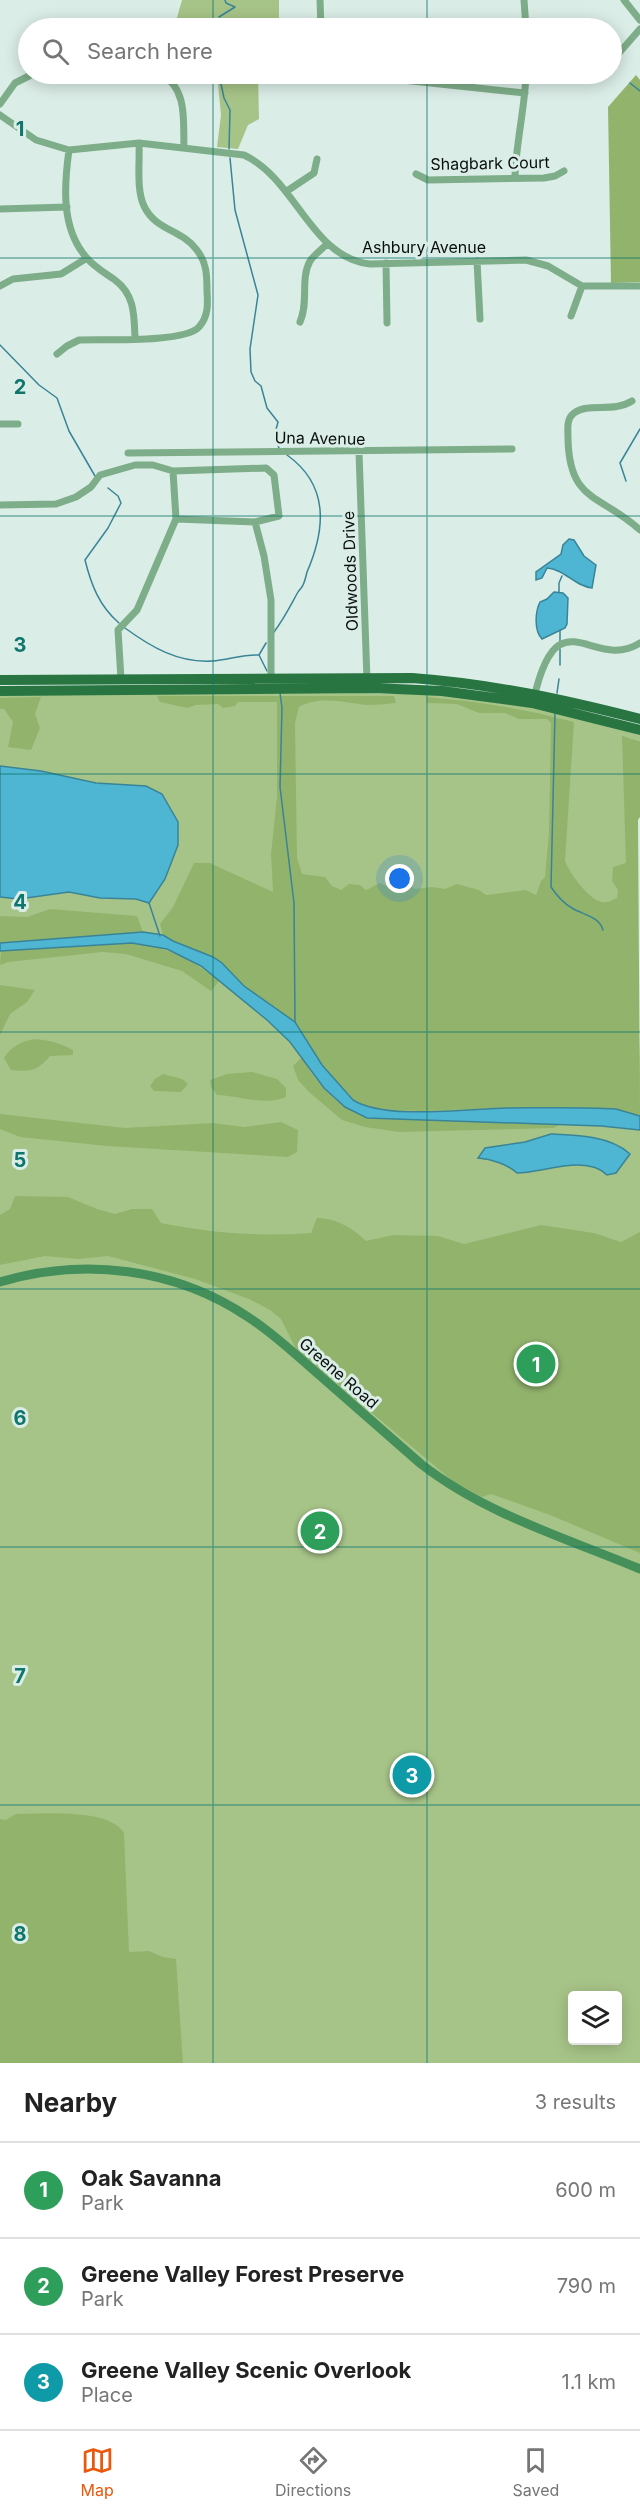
<!DOCTYPE html>
<style>
:root{--surface:#fff;--page:#f6f6f6;--text:#222;--muted:#767676;--line:#e0e0e0;--accent:#ea580c}
body{margin:0;font-family:Inter,sans-serif;background:var(--page);color:var(--text)}
.controls{position:absolute;right:18px;bottom:18px;display:grid;overflow:hidden;border-radius:6px;box-shadow:0 3px 15px #0003}
.controls button{width:54px;height:54px;display:grid;place-items:center;padding:0;border:0;border-bottom:2px solid var(--line);background:var(--surface);color:var(--text);font:30px sans-serif}
.you{position:absolute;left:400px;top:879px;width:21px;height:21px;margin:-15px;border:4px solid #fff;border-radius:50%;background:#1a73e8;box-shadow:0 0 0 9px #1a73e833}
.badge{display:grid;place-items:center;width:39px;height:39px;border-radius:50%;background:var(--accent);color:#fff;font-size:20px;font-weight:700}
.pin{position:absolute;translate:-50% -50%;border:3px solid #fff;box-shadow:0 2px 6px #0006}
.list{margin:0;padding:0;list-style:none}
h2{display:flex;justify-content:space-between;align-items:center;height:78px;margin:0;padding:0 24px;font-size:26px}
h2 small{font-size:20px;font-weight:400;color:var(--muted)}
.list li{display:grid;grid-template-columns:39px 1fr auto;gap:18px;align-items:center;box-sizing:border-box;height:96px;padding:0 24px;border-top:2px solid var(--line)}
.list b{display:block;font-size:22px;white-space:nowrap}
.list p{margin:0;font-size:20px;white-space:nowrap;color:var(--muted)}
.list em{font-size:20px;font-style:normal;color:var(--muted)}
.icon{flex:none;width:33px;height:33px;fill:none;stroke:currentColor;stroke-width:2;stroke-linecap:round;stroke-linejoin:round}
.map{position:relative;flex:none;width:640px;height:2063px;overflow:hidden}
.search{position:absolute;background:var(--surface);box-shadow:0 3px 15px #0003;left:18px;right:18px;top:18px;height:66px;display:flex;align-items:center;gap:15px;box-sizing:border-box;padding:0 21px;border-radius:33px;color:var(--muted);font-size:22px}
.sheet{height:366px;background:var(--surface)}
nav{display:flex;justify-content:space-around;align-items:center;box-sizing:border-box;height:84px;border-top:2px solid var(--line);background:var(--surface);font-size:16px;color:var(--muted)}
nav a{display:grid;justify-items:center;gap:3px}
nav .on{color:var(--accent)}
.map>svg:first-child{display:block}
</style>
<div class="map">
<svg width="640" height="2063" viewBox="0 0 640 2063">
<rect width="100%" height="100%" fill="#dbede7"/>
<!-- green -->
<path fill="#a7c488" fill-rule="evenodd" d="M182,0H279V28H174Z
M217,74H258L259,119L248,125L238,149L217,147L221,115Z
M0,693H363L442,695L549,710L640,735V741L629,738L640,1067V2063H0ZM572,1996H618V2040H572Z"/>
<!-- forest -->
<path fill="#92b36c" d="M636,75L640,80V282L611,283L608,107Z
M157,696H394L396,703C387,704 376,705 367,705C345,703 320,695 299,707L295,723L297,858L302,874L325,877L332,886L341,890L349,884L360,885L366,890L380,883L388,887L389,879L398,874L415,889L432,887L445,889L457,884L479,890L486,895L526,890L536,895L541,881L545,877L549,832L551,723L547,719H519L505,713H479L457,704L427,703L426,697C475,701 526,709 574,722L565,861C569,872 587,897 599,901C606,904 611,901 617,898L618,890L612,881L613,867L626,863L622,736L640,741V817L638,820L640,1116L506,1108L419,1111L374,1109L359,1104L353,1100L322,1065L299,1028L291,1021L244,986L213,957L167,938L163,935L160,924L173,907L194,863H210L273,892L271,854L277,797V702H238L235,706L223,708L218,704L196,705L187,708L160,702Z
M41,697L35,714L40,728L31,750L8,747L13,722L4,709H0V698Z
M50,909L137,916L143,932L0,943V916L27,917Z
M132,943C166,946 193,960 219,981L211,991L182,971L126,954L103,952L8,962L0,965L1,951Z
M0,985L35,990L27,1002L10,1014L0,1035Z
M34,1039C49,1040 60,1043 73,1050V1055L50,1056C37,1071 31,1072 11,1070L4,1058C12,1046 20,1042 34,1039Z
M302,1057C315,1083 339,1108 367,1118L561,1124L554,1128L399,1132L365,1127L342,1120L309,1092L298,1080L293,1066Z
M252,1072L277,1079L286,1088V1097C265,1106 239,1096 217,1095L211,1087L210,1080L227,1074Z
M163,1074L182,1079L188,1084L181,1092L154,1091L150,1086L155,1079Z
M0,1114L125,1128L213,1123L244,1127L281,1122L298,1130L297,1152L288,1157L107,1146L20,1137L0,1129Z
M15,1196L68,1197L97,1209L115,1214L132,1209H152L161,1223C211,1233 261,1237 311,1233L317,1218C336,1218 353,1228 366,1241L393,1235L438,1236L464,1244L541,1225L594,1233L621,1242L640,1232V1553L550,1515L491,1494L482,1497L454,1482L296,1349L281,1319L270,1310L249,1299L195,1279L108,1256L78,1259L45,1256L0,1265V1215L10,1209Z
M16,1814C43,1814 109,1808 124,1833L129,1952L149,1951L163,1957L176,1959L183,2063H0V1819L6,1820Z"/>
<!-- water -->
<path fill="#4eb6d2" stroke="#398497" stroke-width="1.5" d="M569,539L574,540L584,556L596,565L592,588C576,587 564,569 547,568L542,578L536,580V572L561,554L563,545Z
M554,592L563,593L568,598L567,624L565,628L542,639C534,631 535,612 540,602L547,599Z
M0,766L41,771L96,783L146,786L162,794L178,822V845L165,879L149,903L136,899L100,898L69,892L19,899L0,897Z
M143,932L163,935L173,941L213,957L222,963L244,986L295,1022L322,1065L353,1100C384,1120 467,1109 506,1108C543,1108 580,1107 616,1109L640,1116V1130L601,1126L367,1118L345,1107L324,1088L290,1042L267,1020L201,966L167,949L132,943L0,951V943Z
M551,1134C577,1135 611,1136 630,1154L616,1173L607,1175C586,1154 542,1173 517,1173C507,1164 491,1159 478,1158L485,1148L525,1142Z"/>
<g fill="none" stroke-linecap="round" stroke-linejoin="round">
<!-- stream -->
<path stroke="#398497" stroke-width="1.5" d="M219,17L235,7L226,3L225,0
M212,21L214,28
M219,74L224,98L230,110L229,149
M630,83L640,91
M230,158L235,210L258,295L250,349L251,372L255,381L261,386L267,408L278,422L274,437L279,448
M0,345L39,385L57,398L69,431L95,476
M626,481L620,463L640,429
M108,488L118,496L121,503L108,528L85,560C91,584 99,606 119,623
M559,592V583L562,576
M125,628C151,647 178,663 212,661C228,660 243,654 259,655
M560,630V641
M274,632C285,617 289,608 298,592C299,590 302,588 303,585C305,581 306,576 307,572C326,528 329,485 287,455
M266,643L259,655L267,671
M560,665V649
M280,693L282,708L280,787L294,903L295,1022
M557,693L559,679
M555,713L551,887C557,896 563,903 572,908C583,915 599,916 603,930
M149,903L160,936"/>
<!-- street -->
<path stroke="#7ead89" stroke-width="7" d="M320,0L321,28
M524,0L526,28
M624,0L640,20
M612,61L640,29
M161,74C188,89 183,121 184,147
M346,74L525,93
M0,104L15,83L33,74
M0,115L36,140L69,150L139,143L244,155C296,179 311,258 370,264L526,260L548,266L582,286H640
M69,150C64,186 61,228 86,257C94,267 105,273 115,280C135,295 134,315 135,338
M416,174L428,180L544,178L555,176L564,171
M515,177C516,142 525,108 526,74
M287,191L314,173L317,159
M0,209L67,207
M477,261L480,319
M386,263L387,323
M0,286L13,279L61,274L87,258
M571,316L582,286
M300,322C309,302 300,279 310,261C314,255 322,249 327,244
M57,354L67,346L79,340C103,339 185,343 199,327C208,317 208,305 207,292C207,276 207,262 196,249C182,230 155,230 144,206C136,189 140,162 139,143
M632,401C613,413 589,402 574,413C566,419 568,429 568,438C569,503 601,494 640,530
M0,424H18
M359,452L367,680
M128,453L512,449
M0,505L56,504L76,497L91,487L100,475L135,465H153L173,471L266,468L274,475L279,516L255,522L176,519
M255,522L264,556L271,600V679
M121,679L118,630L137,610L176,519L173,471
M534,698C558,593 593,673 640,643"/>
<!-- secondary -->
<path stroke="#448f5a" stroke-width="9" d="M0,1282C84,1257 175,1268 248,1317C276,1335 300,1359 325,1380C357,1408 389,1436 421,1464C485,1514 566,1538 640,1569"/>
<!-- primary -->
<path stroke="#287542" stroke-width="10" d="M0,680L412,678C492,684 562,699 640,719
M0,691L373,688L442,691L532,703L640,730"/>
</g>
<!-- grid -->
<path fill="none" stroke="#0f766e" stroke-width="1.5" stroke-opacity="0.55" d="M213,0V28M427,0V28M213,74V2063M427,74V2063M0,258H640M0,516H640M0,774H640M0,1032H640M0,1289H640M0,1547H640M0,1805H640"/>
<g text-anchor="middle" dominant-baseline="central" stroke-width="6" stroke-linejoin="round" paint-order="stroke">
<!-- street labels -->
<g font-size="16" fill="#090f0d" stroke="#dbede7">
<text transform="translate(490 163) rotate(-1)">Shagbark Court</text>
<text x="424" y="247">Ashbury Avenue</text>
<text transform="translate(320 438) rotate(1)">Una Avenue</text>
<text transform="translate(350 571) rotate(-92)">Oldwoods Drive</text>
<text transform="translate(339 1373) rotate(41)">Greene Road</text>
</g>
</g>
<g font-size="20" text-anchor="middle" font-weight="bold" fill="#0f766e" stroke="#dbede7" stroke-width="6" stroke-linejoin="round" paint-order="stroke">
<text x="20" y="136">1</text>
<text x="20" y="394">2</text>
<text x="20" y="652">3</text>
<text x="20" y="909">4</text>
<text x="20" y="1167">5</text>
<text x="20" y="1425">6</text>
<text x="20" y="1683">7</text>
<text x="20" y="1941">8</text>
</g>
</svg>
<div class="controls">
<button><svg class="icon" aria-label="layers" viewBox="0 0 24 24"><path d="M12 4l9 5-9 5-9-5zM3 14l9 5 9-5"/></svg></button>
</div>
<div class="you"></div>
<div class="pin badge" style="left:536px;top:1364px;background:#2e9e5b">1</div>
<div class="pin badge" style="left:320px;top:1531px;background:#2e9e5b">2</div>
<div class="pin badge" style="left:412px;top:1775px;background:#0f9aa8">3</div>
<div class="search"><svg class="icon" aria-label="search" viewBox="0 0 24 24"><circle cx="10" cy="10" r="6"/><path d="M15 15l6 6"/></svg>Search here</div>
</div>
<section class="sheet">
<h2>Nearby<small>3 results</small></h2>
<ul class="list">
<li><span class="badge" style="background:#2e9e5b">1</span><div><b>Oak Savanna</b><p>Park</p></div><em>600 m</em></li>
<li><span class="badge" style="background:#2e9e5b">2</span><div><b>Greene Valley Forest Preserve</b><p>Park</p></div><em>790 m</em></li>
<li><span class="badge" style="background:#0f9aa8">3</span><div><b>Greene Valley Scenic Overlook</b><p>Place</p></div><em>1.1 km</em></li>
</ul>
</section>
<nav>
<a class="on"><svg class="icon" aria-label="map" viewBox="0 0 24 24"><path d="M3 6l6-2 6 2 6-2v14l-6 2-6-2-6 2zM9 4v14M15 6v14"/></svg>Map</a>
<a><svg class="icon" aria-label="directions" viewBox="0 0 24 24"><path d="M12 3l9 9-9 9-9-9zM9 14v-3h6M13 9l2 2-2 2"/></svg>Directions</a>
<a><svg class="icon" aria-label="saved" viewBox="0 0 24 24"><path d="M7 4h10v16l-5-4-5 4z"/></svg>Saved</a>
</nav>
